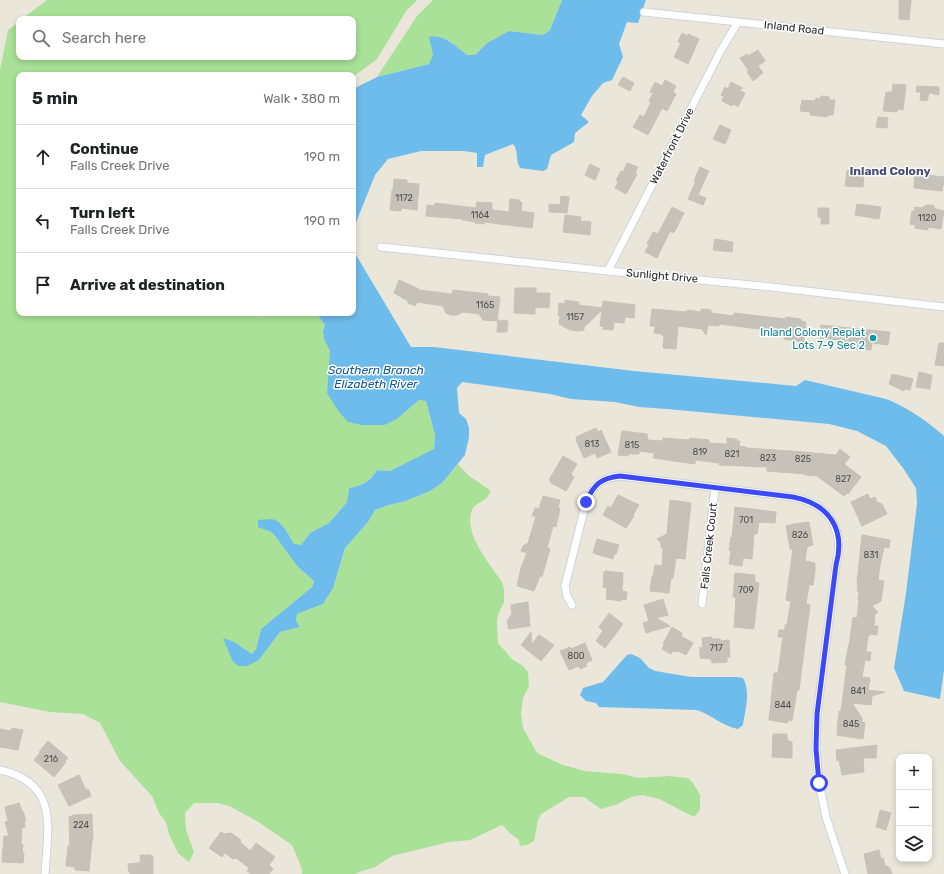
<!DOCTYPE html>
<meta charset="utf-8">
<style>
:root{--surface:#fff;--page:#f2f2f2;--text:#202124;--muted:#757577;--line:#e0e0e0}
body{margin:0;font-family:Rubik,sans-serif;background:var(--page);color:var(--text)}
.controls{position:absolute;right:12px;bottom:12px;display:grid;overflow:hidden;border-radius:8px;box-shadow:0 2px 6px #0003}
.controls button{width:36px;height:36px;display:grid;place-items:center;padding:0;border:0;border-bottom:1px solid var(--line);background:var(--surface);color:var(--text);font:20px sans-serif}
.stop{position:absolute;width:12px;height:12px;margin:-9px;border:3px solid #3c49f6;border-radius:50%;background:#fff}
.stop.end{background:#3c49f6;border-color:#fff;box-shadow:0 1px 4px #0008}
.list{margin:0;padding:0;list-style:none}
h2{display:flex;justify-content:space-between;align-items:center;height:52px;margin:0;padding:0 16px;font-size:17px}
h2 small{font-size:13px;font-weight:400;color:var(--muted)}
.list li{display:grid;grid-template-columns:26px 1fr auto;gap:12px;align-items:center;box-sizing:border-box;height:64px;padding:0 16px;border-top:1px solid var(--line)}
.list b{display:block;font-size:15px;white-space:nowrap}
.list p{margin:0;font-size:13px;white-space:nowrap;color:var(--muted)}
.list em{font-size:13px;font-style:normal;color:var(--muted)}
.icon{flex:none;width:22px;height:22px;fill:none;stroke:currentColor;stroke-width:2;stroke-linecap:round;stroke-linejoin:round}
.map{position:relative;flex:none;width:944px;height:874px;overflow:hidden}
.search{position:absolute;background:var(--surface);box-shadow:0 2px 6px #0003;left:16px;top:16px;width:340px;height:44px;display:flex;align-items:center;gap:10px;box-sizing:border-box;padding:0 14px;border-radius:8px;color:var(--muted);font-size:15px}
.panel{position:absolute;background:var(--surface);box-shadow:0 2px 6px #0003;left:16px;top:72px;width:340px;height:244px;border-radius:8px}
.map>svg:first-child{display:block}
</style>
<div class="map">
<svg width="944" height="874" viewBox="0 0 944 874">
<rect width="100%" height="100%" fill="#ebe6da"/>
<!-- green -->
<path fill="#a8e197" d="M47,0H417L406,11L377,59L353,77V75H19V313H261L262,317L271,313H316L325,325C320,341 328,340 330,352C331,363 328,382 327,393L397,419L419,400L426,401L435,435L434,450L390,471L377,470C369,483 363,485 349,488L347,502L342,508L329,523L310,533L301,545H294L287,532L258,527L271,532L276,537L297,566L314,581L312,587L261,629L256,649L252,654L234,642L259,660L280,632L300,627L296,621L297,614L323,604L333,588L345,548L368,522L375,510L389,505L403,502L430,491L442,483L458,464L468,475L491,491C486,503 476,501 472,510C463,534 490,564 502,582L504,589V602L498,615L497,622L498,643L512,659L523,666L528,672L529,686L523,698L521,714L523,728L537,753L563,765L585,771L622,774L638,778L668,776L688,778L693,783L700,795V810L695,816H692L659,799L642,795L631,797L618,804L601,809L584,797H569L541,814L538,820L534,841L527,845L520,846L519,840L511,834L502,825L470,840L449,842L392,856L375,867L362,871L355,874H302V869L292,845L257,821L229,806L218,803H194L185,813L186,830L194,852L189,862L178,853L169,834L166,822L159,813L152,796L120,761L100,723L83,714L50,712L0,702V70L8,30L19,22V57H353V19H22Z
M433,0H562L550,30L543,35L509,31L487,43L475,55H467L448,40L430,38L434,56L429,64L377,77L417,16Z"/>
<!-- water -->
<path fill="#6ebcec" d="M562,0H646L638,23L627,22L619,44L623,57L612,80L603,83L592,96L581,115L589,122L575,133L574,142L551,155L547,169L543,171L520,168C515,160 519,151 513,144L485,155L483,167H477V153L463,151H421L388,159L375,175L353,230V89L377,77L429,64L433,55L429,37C445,34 455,46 467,55H475L487,43L509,31L543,35L550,30Z
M353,250L411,347H434L634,371L796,386L805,380L886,399C907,407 927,421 944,436V670L940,699L904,691L894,668L906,593L917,504L916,488L903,468L886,446L857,431L829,424L667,409L639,407L615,402L571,399L550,394L462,382L457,388L459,413L466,419L469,428V437L465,455L442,483L430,491L403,502L389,505L375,510L368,522L345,548L333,588L323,604L297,614L296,621L300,627L280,632L259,660L247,666H239L233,662L223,638L234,642L252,654L256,649L261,629L312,587L314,581L297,566L276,537L271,532L258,527V520C262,520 267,519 271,519C282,520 289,536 294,544L301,545L310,533L329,523L342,508L347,502L349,488C363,485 369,483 377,470L390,471L434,449L435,435L426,401L419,400L397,419L384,425H362L348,422L339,412L327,393L330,351L324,339L323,332L325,325L316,313H353Z
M631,654L640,658L649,668L655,671L691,677H737L743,678C751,692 745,710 743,725L738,729C722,726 711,714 696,710L599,707L596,703L586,701L580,695L583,688L603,682L627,655Z"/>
<!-- building -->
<path fill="#c6c2ba" stroke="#c6c2b4" d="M899,0H911L909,20L899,19Z
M682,33L687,36L688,34L699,39L688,64L674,57L681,43L678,42Z
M758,50L765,61L758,66L763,73L753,81L747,72L749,71L740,58L747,54L748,56Z
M623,77L634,83L630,91L618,85Z
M665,80L676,86L673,92L676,94L667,111L662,108L648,135L633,127L640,115L644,117L651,102L649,101L653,93L650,92L655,82L662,86Z
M731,82L743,88L739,90L745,93L738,107L733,104L732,106L722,101L724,96L721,95L725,87L728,89Z
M893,84L906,85L903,110L898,109L897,112L883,111L886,92H892Z
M917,86L939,87V95L929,93L927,101L920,100L921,92H916Z
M821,96L829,97V100H835L833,115H827V117L810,115V112L800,111L802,100L815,101L816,98L820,99Z
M878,117L888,118L887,128L876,127Z
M720,125L731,130L725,144L713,139Z
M627,163L638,167L635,173L637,174L626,194L615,188L618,182L616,180L621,171L623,172Z
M590,164L600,169L595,180L585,175Z
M700,167L709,171L698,195L706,198L703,205L688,199L696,181H694Z
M847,170L864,172L863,187L845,186Z
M915,174L944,177V185H943L942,191L914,188Z
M394,179L407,180V183L419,184L417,210L401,208V211L390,210L392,190H393Z
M561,196L569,197L567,213L549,212V204L560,205Z
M510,199L519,200L522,203L521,211L534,213L532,228L484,222V224L475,223V222L463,220V219L426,216L427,205L435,206V203L476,208L477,202L492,203V210L509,212Z
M857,204L881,207L879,219L855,215Z
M926,205H933L936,209L944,211L941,229L928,227V230L915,228V225L910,224L912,211L914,212L915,207L922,208Z
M672,207L684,213L675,231L673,233L670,231L657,258L645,252L649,245L647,244L653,232L658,234Z
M818,208H829V224H821V217H818Z
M565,215L581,217L580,221L591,222L590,235L563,232Z
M715,239L733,242L732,252L713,250Z
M399,280L419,289V290L452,294L453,290L488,294V296L500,297L497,321L483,320L479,314L463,312L457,315H451L446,313L443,306L417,302L415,306L408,303V301L394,293Z
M515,288H536V293H550L549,308L535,307V314L514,313Z
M565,300L579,302V305L602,308L603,301L635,305L634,318L625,317L624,323L614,322L613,330L602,329L604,327L600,326L602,310L584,327V330L579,331L570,330L559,324L560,316L558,315L559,303L565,304Z
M652,309L687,312V310L701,312V309L711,310V313L733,316L734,313L785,319L786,317L801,319V321L806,322L804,342L784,339V333L775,332V331L719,324V326L708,325L706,335L702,329L678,326L676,349L663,348L664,336L662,335V334L654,333L655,326H650Z
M498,320L508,321L507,332H497Z
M821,325L890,332L888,345L872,343L871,350L856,349L857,342L819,338Z
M939,343H944V366L935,365Z
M919,372L932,375L930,389L916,387Z
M892,374L913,379L910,390L905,389L904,391L889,384Z
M596,428L598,432L601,430L611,452L597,458L595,453L584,458L576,440H577L576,437Z
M622,431L647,434L648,440L663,441V438L689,440L690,438L709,440V443L727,444V438L737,439V441H740L739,446L746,447V448L791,451L836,455L840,449L850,457L844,464L861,477L848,494L847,493L844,496L817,476L805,475V474L767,471V467L719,465V463L695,460V464L653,458L654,453L639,451V454H629L628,456L618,455Z
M563,456L577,464L571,474L574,477L566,491L551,483V481L549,480Z
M868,494L870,499L875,497L877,502L882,504L887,514L862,526L851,502Z
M618,495L639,505L633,515L634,516L626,528L603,515L608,506L611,508Z
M543,496L560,500L558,508L560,509L556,527L553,526L547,548L550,549L542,577L540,576L534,591L517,586L521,568L527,553L521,551L523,546L528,543L536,516H532L535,508L539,509Z
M670,500L691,503L685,559L676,558L673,578H671L669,593L650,591L652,576H653L655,565L662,566L663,549L661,547V543L657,539L667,534Z
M735,507L776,512L775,523L759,522L757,534H754L752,559L743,558L742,566L729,564L731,551L729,550L731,537L732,538Z
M809,522L813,545L807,547L805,561L815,563V572L813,585H809L806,604L810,605L799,690H797L792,721L788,720V723L769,720L774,673H778L783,637H778L779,630H785V625H787L791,601L786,600L793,549H790L786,526L794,524Z
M862,535L890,540L889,548L884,547L880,565L878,580L884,581L881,601L872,606L878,612L875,614L874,626H878L877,635L870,634L869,636H868L866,652H871L870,661L865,660L862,677L870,678L868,690L885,692L872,696L871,705L852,703L862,718V722L865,723L863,739L837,735L838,730H837L839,711H841L847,665H845L848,648L849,645L853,617L857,618L859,600H858L859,592L857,591L858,583H857Z
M597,539L619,545L616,554H614L613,559L593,553Z
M606,571L623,573L622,591L627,592L626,600L621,599V601L606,599L607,588L603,587L604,572Z
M735,573L755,575V582L759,583L754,628L753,629L734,627L736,597H733Z
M663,599L668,615L656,618L670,626L646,633L643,623L649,621L644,605Z
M528,602L530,626L509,629L507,621L512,614L511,605Z
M609,613L623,624L605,648L596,641L603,631L599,627Z
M672,627L682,633L681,636L693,643L686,655L678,651L677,652L673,651L671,654L662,649L664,645L663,644Z
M531,632L532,644L539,635L554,645L541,661L521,645Z
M712,637V639H720L721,641L729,640L730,657H727V662L712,663L711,659L700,658V647L703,648L702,638Z
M585,643L592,660L586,663L587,666L580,669L579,666L569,670L560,651L570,647L571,649Z
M12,728L23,730L18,750L0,747V729L11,731Z
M773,734H787V740L792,742V758L772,757Z
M48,741L68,758L65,761L66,762L54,777L34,760L40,753L39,752Z
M877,745L876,758H863L864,772L842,775L839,760L837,761L836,750Z
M79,775L86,790L88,789L91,796L69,806L58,785Z
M19,803L22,811H23L26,821H24L25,827L22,828L21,845H23L22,853H24L23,863L2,862L4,836H9L5,822L8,821L5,807Z
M880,810L891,813L886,830L876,827Z
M92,814L93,840H92L89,871L75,870V867L66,866L68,846H70L69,817L73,816V815Z
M221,832L224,834L231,833L241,840L240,842L250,851L256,843L275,857L269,865L273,869L269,874H251L247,871L249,868L236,858L233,859L225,853L222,857L209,848Z
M879,850L881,859L883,858L885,865L890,868L892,874H868L864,854Z
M140,855H151L153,857V874H130V872H129L128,864L139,863V862H141Z"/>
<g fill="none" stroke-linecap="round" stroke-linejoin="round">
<!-- minor casing -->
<g stroke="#d0d1e1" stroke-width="9">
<path id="minor" d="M644,12L944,44
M381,247L608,271L771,287L944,307
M608,271L720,52L738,22
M702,604L715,488
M572,605L567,596L565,586L586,502C594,484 601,478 620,476L793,497C829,504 845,529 836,565L817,715L816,749L819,783L826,817L845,874
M0,770C59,783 48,827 45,874"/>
</g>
<!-- minor -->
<use href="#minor" stroke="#fff" stroke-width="7"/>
</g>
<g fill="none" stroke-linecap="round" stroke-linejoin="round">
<!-- route -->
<path stroke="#3c49f6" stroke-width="5" d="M586,502C594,484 601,478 620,476L793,497C829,504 846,529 836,565L817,714L816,749L819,783"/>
</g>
<!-- markers -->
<circle fill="#0f9aa8" stroke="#fff" stroke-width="1.5" cx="873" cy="338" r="4"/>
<g text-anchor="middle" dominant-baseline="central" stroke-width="3" stroke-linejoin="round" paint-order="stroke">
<!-- number labels -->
<g font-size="9" fill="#504f4d">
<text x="404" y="198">1172</text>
<text x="480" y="215">1164</text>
<text x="927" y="218">1120</text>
<text x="485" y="305">1165</text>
<text x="575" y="317">1157</text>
<text x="592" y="444">813</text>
<text x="632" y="445">815</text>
<text x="700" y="452">819</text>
<text x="732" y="454">821</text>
<text x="768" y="458">823</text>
<text x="803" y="459">825</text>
<text x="843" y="479">827</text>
<text x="746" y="520">701</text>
<text x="800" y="535">826</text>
<text x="871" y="555">831</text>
<text x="746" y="590">709</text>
<text x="716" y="648">717</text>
<text x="576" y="656">800</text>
<text x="858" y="691">841</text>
<text x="783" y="705">844</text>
<text x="851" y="724">845</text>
<text x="51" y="759">216</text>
<text x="81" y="825">224</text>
</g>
<!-- street labels -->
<g font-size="11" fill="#292929" stroke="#fff">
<text transform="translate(794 28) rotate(6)">Inland Road</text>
<text transform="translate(672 146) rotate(-63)">Waterfront Drive</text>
<text transform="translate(662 276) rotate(5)">Sunlight Drive</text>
<text transform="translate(709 546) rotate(-84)">Falls Creek Court</text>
</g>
<!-- culture labels -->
<g font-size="11" fill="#0d838f" stroke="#fff" text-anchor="end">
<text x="865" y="332">Inland Colony Replat<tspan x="865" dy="13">Lots 7-9 Sec 2</tspan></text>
</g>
<!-- neighbourhood labels -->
<g font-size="12" font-weight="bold" fill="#4a4d78" stroke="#fff">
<text x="890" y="171">Inland Colony</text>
</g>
<!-- water labels -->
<g font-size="12" font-style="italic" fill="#0f5896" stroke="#fff">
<text x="376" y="370">Southern Branch<tspan x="376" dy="14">Elizabeth River</tspan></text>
</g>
</g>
</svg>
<div class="controls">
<button>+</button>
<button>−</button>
<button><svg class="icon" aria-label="layers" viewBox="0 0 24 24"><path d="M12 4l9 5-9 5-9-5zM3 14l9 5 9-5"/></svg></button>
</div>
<div class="stop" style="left:819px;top:783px"></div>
<div class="stop end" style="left:586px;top:502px"></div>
<div class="search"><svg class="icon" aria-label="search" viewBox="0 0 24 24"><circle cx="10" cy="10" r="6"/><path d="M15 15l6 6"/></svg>Search here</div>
<section class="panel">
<h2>5 min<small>Walk · 380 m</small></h2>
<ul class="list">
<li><svg class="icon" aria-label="ahead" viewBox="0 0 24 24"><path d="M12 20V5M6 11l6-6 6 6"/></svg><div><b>Continue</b><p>Falls Creek Drive</p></div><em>190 m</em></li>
<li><svg class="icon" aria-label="left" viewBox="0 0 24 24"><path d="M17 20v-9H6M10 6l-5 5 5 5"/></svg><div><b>Turn left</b><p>Falls Creek Drive</p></div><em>190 m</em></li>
<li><svg class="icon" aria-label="arrive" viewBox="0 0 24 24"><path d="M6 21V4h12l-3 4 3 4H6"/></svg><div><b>Arrive at destination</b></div></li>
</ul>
</section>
</div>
